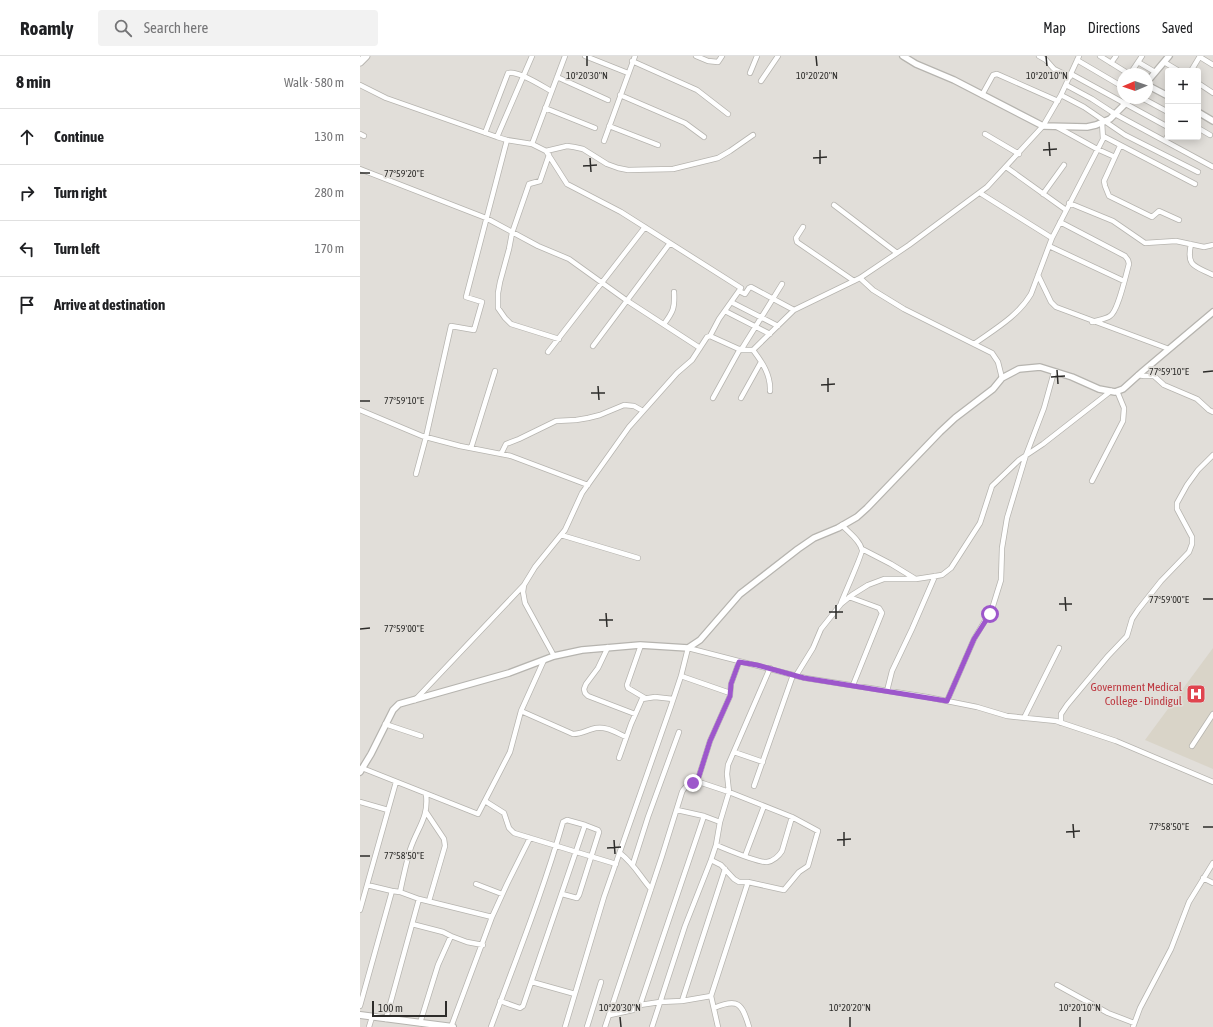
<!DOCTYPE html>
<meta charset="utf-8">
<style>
:root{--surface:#fff;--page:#f2f2f2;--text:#202124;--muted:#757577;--line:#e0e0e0}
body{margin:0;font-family:"Asap Condensed",sans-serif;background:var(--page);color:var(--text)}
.controls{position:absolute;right:12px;top:12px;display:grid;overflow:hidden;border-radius:4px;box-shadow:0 2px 10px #0003}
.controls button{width:36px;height:36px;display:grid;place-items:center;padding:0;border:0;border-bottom:1px solid var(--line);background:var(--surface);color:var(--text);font:20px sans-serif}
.compass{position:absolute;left:757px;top:12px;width:36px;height:36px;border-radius:50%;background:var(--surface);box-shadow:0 2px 10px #0003;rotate:268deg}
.scale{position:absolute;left:12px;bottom:10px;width:75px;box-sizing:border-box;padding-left:4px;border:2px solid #2d2c2a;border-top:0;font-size:11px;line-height:14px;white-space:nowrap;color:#2d2c2a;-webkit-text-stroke:3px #e1ded9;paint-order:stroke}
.stop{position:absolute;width:12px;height:12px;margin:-9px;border:3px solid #9d57cb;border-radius:50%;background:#fff}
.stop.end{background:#9d57cb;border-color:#fff;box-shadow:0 1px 4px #0008}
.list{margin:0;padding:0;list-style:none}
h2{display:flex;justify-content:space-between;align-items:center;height:52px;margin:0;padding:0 16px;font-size:17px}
h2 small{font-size:13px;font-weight:400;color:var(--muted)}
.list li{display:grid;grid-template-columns:26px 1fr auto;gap:12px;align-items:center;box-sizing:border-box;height:56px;padding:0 16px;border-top:1px solid var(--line)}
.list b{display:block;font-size:15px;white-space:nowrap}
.list em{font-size:13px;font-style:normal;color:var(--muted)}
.icon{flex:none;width:22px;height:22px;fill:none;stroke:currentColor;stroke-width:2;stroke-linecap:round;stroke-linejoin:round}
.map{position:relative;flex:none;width:853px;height:971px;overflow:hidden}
header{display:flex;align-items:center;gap:24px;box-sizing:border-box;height:56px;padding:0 20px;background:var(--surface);border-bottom:1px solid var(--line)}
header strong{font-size:19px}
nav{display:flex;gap:22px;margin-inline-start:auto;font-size:14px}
.search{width:280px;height:36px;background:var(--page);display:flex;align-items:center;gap:10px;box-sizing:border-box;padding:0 14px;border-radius:4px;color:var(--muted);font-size:15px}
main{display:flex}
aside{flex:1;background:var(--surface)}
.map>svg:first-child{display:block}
</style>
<header>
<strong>Roamly</strong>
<div class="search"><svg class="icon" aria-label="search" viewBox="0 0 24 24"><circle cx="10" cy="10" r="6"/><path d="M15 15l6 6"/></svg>Search here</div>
<nav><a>Map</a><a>Directions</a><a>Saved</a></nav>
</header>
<main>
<aside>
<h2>8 min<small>Walk · 580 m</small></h2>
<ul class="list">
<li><svg class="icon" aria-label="ahead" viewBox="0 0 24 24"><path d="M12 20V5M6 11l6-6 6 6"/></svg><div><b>Continue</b></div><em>130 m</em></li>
<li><svg class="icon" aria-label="right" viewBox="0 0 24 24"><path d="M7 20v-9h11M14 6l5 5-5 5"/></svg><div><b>Turn right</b></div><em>280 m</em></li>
<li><svg class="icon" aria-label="left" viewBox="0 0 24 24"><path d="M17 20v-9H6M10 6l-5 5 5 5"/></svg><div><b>Turn left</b></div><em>170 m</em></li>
<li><svg class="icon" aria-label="arrive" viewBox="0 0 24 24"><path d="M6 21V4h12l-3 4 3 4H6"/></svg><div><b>Arrive at destination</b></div></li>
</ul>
</aside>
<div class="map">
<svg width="853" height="971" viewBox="0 0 853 971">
<rect width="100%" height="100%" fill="#e1ded9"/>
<!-- built -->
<path fill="#d9d4c8" d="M853,592V713L785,684Z"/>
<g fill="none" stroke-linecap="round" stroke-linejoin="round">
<!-- minor casing -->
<g stroke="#b6b4af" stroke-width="6">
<path id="minor" d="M225,0L268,17
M336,0L348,5L358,6L362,0
M679,0L686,4L694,13L710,21
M740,0L769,18
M840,1L853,9
M717,4L763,31
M272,5L337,34L368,58
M778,6L795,16
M804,6L819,15
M751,7L756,0
M831,15L840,0
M390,17L397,0
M711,18L808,71
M770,18L782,0
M197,21L248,44
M401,25L418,0
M838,27L853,37
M0,29L26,42L137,81L147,84L172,88L205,0
M706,29L732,43L755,58L853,111
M260,39L325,67L344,81
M622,39L633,19L637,18L698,45
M701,39L724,51L765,79L838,116
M782,42L808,56
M185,52L235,72
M249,70L298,89
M697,71L737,93L755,101
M838,72L850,79
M125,77L148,17C158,14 182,30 191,35
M0,78L4,80
M625,78L659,98
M743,80L835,128
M137,81L172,0
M244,85L275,0
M805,85L808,79
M172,88L186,95L207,128L261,156L381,232L359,263L350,280
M760,90L744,125L745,130L749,140L792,161L799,155L819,164
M186,95L207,90L214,91L223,93L247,108L258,112L268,114L313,113L358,102L370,95L393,79
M189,99L180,125L169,128L152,177L149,193L140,226L138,237V252L145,262L151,268L199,283
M646,111L706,154
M0,113L126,162L178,190L209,203L266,244L340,292
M620,137L692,182
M683,138L704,109
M709,147L753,165L785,187L816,185L844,191L853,189
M474,149L537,197
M700,166L765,200L768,204L769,208C766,218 758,256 750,260C746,263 738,264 732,266
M443,171L436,182L437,186L494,225
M831,188C826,211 835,210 853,219
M689,190L764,225
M678,219L691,246L696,251L809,293
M500,222L513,234L544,253L632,297L638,306L642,322
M379,235L385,238L389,232L391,231L434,254
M371,246L418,270
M365,255L410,278
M304,268C313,256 315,252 314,236
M614,288C635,273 658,260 671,238L692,182L743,83L742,66
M233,290L310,187
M381,294L422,228
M393,294C402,306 411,319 410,335
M188,296L285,171
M778,319L784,320H794L804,329L837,343L849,354L853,356
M353,342L380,293
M381,342L401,306
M0,354L62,380L100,390L151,400L228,429
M111,392L135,315
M141,398L146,388L159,383L196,365L216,364L228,362L240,359L264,349L274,350L283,355
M56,418L66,381L91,270L114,274L122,246L106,241L147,84
M732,425L763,365L764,352L757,335
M201,479L278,502
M502,493L531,508L554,522
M489,541L519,552L522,557L493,629
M481,547C484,539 503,497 502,494C500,484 488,476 482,469
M281,589L267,629L268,632L285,642
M248,591L238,612L226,628L224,633L225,637L228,640L275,658
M194,600L165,547L163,536L164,529L175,511L205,474L222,437L269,371L317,317L332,304L347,281L350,280L381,294H393L434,254L500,222L549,189L627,131L683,70L701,39L719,0
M321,620L370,637
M438,620L437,618L453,592L461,573L481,548L492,539L508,529L524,523H556L582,519L591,512L620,467L632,430L659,404L683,388L751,335
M527,635L532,615L552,573L575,520
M55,644L163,530
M587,645L614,583L632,553L641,524L642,492L647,462L666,399L684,352L694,316
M161,655L213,678C221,678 225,675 232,673C245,669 255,676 266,681
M664,662L699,592
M701,667V658L707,649L748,600L767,580L772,563L778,554L801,525L829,496L832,488V481L817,453V447L827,429L838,414L853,399
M25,668L61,680
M832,690L853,658
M374,696L403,706
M259,702L271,668L282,643L295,641L313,643
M2,712L118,758L150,696L161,655L184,604
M336,725L369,736L367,718L368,709L410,612
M394,730L433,619
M125,745L144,757L149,772L154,777L256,808
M0,746L28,754
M317,754L344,760L360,766
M66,756L84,783L85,790L69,845
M356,789C366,793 398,807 407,806C413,805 419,800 422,795L432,761
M260,797C275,809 279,819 291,833
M385,800L404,750
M273,808L288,761L319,676
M843,822L853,827
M116,828L142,838
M7,829L32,835
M40,836L59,843L132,861
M0,854L36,726
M52,868L83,876L91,880
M172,926L215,938
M697,929L748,957L774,967
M351,940L358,971
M140,945L160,952L163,950L225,769L238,774L239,776L219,839L217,842L202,838
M322,945L365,813
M280,949L344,760
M0,950L32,835L40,836C43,822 46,808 50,794C57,772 69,762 66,738
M354,952C378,942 382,947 389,971
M250,959L273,954L280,949L300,946L322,945L351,940L388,826
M26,963L59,843
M60,967L78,909L91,880L107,886L123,889
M9,971L12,961
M91,971L132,861L147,828L170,782
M131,971C156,903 183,836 203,766L207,764L225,769
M205,971L244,841L311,650L321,620L328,592L445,622L567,641L617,651L647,660L696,665L756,685L853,726
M227,971L241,926
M245,971L302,800L322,736C326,727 334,729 339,720L350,685L370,640L371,628L379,606
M292,971L325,870L351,804L356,789L360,766L369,736L432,761L458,775L448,810L439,816L424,834L388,826H379L374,823L361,809L351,804
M773,971L780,952L811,893L829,846L853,807"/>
</g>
<!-- tertiary casing -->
<g stroke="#b6b4af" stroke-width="8">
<path id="tertiary" d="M543,0L556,8L594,24L683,70L727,71L736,69L750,63L771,42
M787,26L809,0
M787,29L808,40
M838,56L853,65
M0,716L11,698L33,654L39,648L149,617L194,600L222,594L280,589L328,592L340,584L380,538L438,493L454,482L478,472L497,461L507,452L580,376L595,362L633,333L642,322L659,313L680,311L712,321L739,333L755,336L763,333L783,315L853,256"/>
</g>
<!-- secondary casing -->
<g stroke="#b6b4af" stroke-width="8">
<path id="secondary" d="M0,959L93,971"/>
</g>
<!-- trunk casing -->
<g stroke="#b6b4af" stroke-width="9">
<path id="trunk" d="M0,6L6,0"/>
</g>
<!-- minor -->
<use href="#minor" stroke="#fff" stroke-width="4.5"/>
<!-- tertiary -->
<use href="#tertiary" stroke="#fff" stroke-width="5.5"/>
<!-- secondary -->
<use href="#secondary" stroke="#fff" stroke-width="6"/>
<!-- trunk -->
<use href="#trunk" stroke="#fff" stroke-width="7"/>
</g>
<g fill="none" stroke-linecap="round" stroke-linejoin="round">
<!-- route -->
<path stroke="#9d57cb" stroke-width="5" d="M333,727L336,725L339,720L350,685L370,640L371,628L379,606L397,609L444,622L587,645L614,583L630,558"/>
</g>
<!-- ticks -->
<path fill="none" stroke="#2d2c2a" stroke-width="1.5" d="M227,0V10M456,0L457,10M686,0L687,10M689,86L690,100M460,94V108M683,94L697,93M230,102L231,116M453,102L467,101M223,110L237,109M0,117H10M697,314L698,328M843,316L853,315M691,321L705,320M468,322V336M461,329L475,328M238,330L239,344M231,337H245M0,345H10M705,541L706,555M843,543H853M699,548H712M476,549V563M469,556H483M246,557L247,571M239,564H253M0,573L10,572M713,768L714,782M843,771H853M484,776V790M706,776L720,775M254,784L255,798M477,784L491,783M247,792L261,791M0,800H10M260,961L261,971M490,961V971M720,961V971"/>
<!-- icons -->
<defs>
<g id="hospital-square" transform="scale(1)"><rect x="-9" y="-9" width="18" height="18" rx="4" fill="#e0444e" stroke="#e1ded9"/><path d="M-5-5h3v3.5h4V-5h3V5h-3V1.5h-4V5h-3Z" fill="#fff"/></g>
</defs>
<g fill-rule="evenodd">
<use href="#hospital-square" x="836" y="638"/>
</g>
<g text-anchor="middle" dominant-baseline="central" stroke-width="3.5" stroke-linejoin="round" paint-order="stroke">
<!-- health labels -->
<g font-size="12" fill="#be3a42" stroke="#e1ded9" text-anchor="end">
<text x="822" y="631">Government Medical<tspan x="822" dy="14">College - Dindigul</tspan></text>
</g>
</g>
<g font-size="10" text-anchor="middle" fill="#2d2c2a" stroke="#e1ded9" stroke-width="3.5" stroke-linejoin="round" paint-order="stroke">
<text x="227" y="23">10°20'30"N</text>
<text x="457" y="23">10°20'20"N</text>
<text x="687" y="23">10°20'10"N</text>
<text x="44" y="121">77°59'20"E</text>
<text x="809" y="319">77°59'10"E</text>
<text x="44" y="348">77°59'10"E</text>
<text x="809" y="547">77°59'00"E</text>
<text x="44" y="576">77°59'00"E</text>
<text x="809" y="774">77°58'50"E</text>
<text x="44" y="803">77°58'50"E</text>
<text x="260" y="955">10°20'30"N</text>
<text x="490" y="955">10°20'20"N</text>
<text x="720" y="955">10°20'10"N</text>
</g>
</svg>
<div class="controls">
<button>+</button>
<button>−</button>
</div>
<svg class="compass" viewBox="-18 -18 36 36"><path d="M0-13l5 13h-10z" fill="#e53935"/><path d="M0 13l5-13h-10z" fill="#757577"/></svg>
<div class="scale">100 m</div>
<div class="stop" style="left:630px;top:558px"></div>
<div class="stop end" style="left:333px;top:727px"></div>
</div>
</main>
